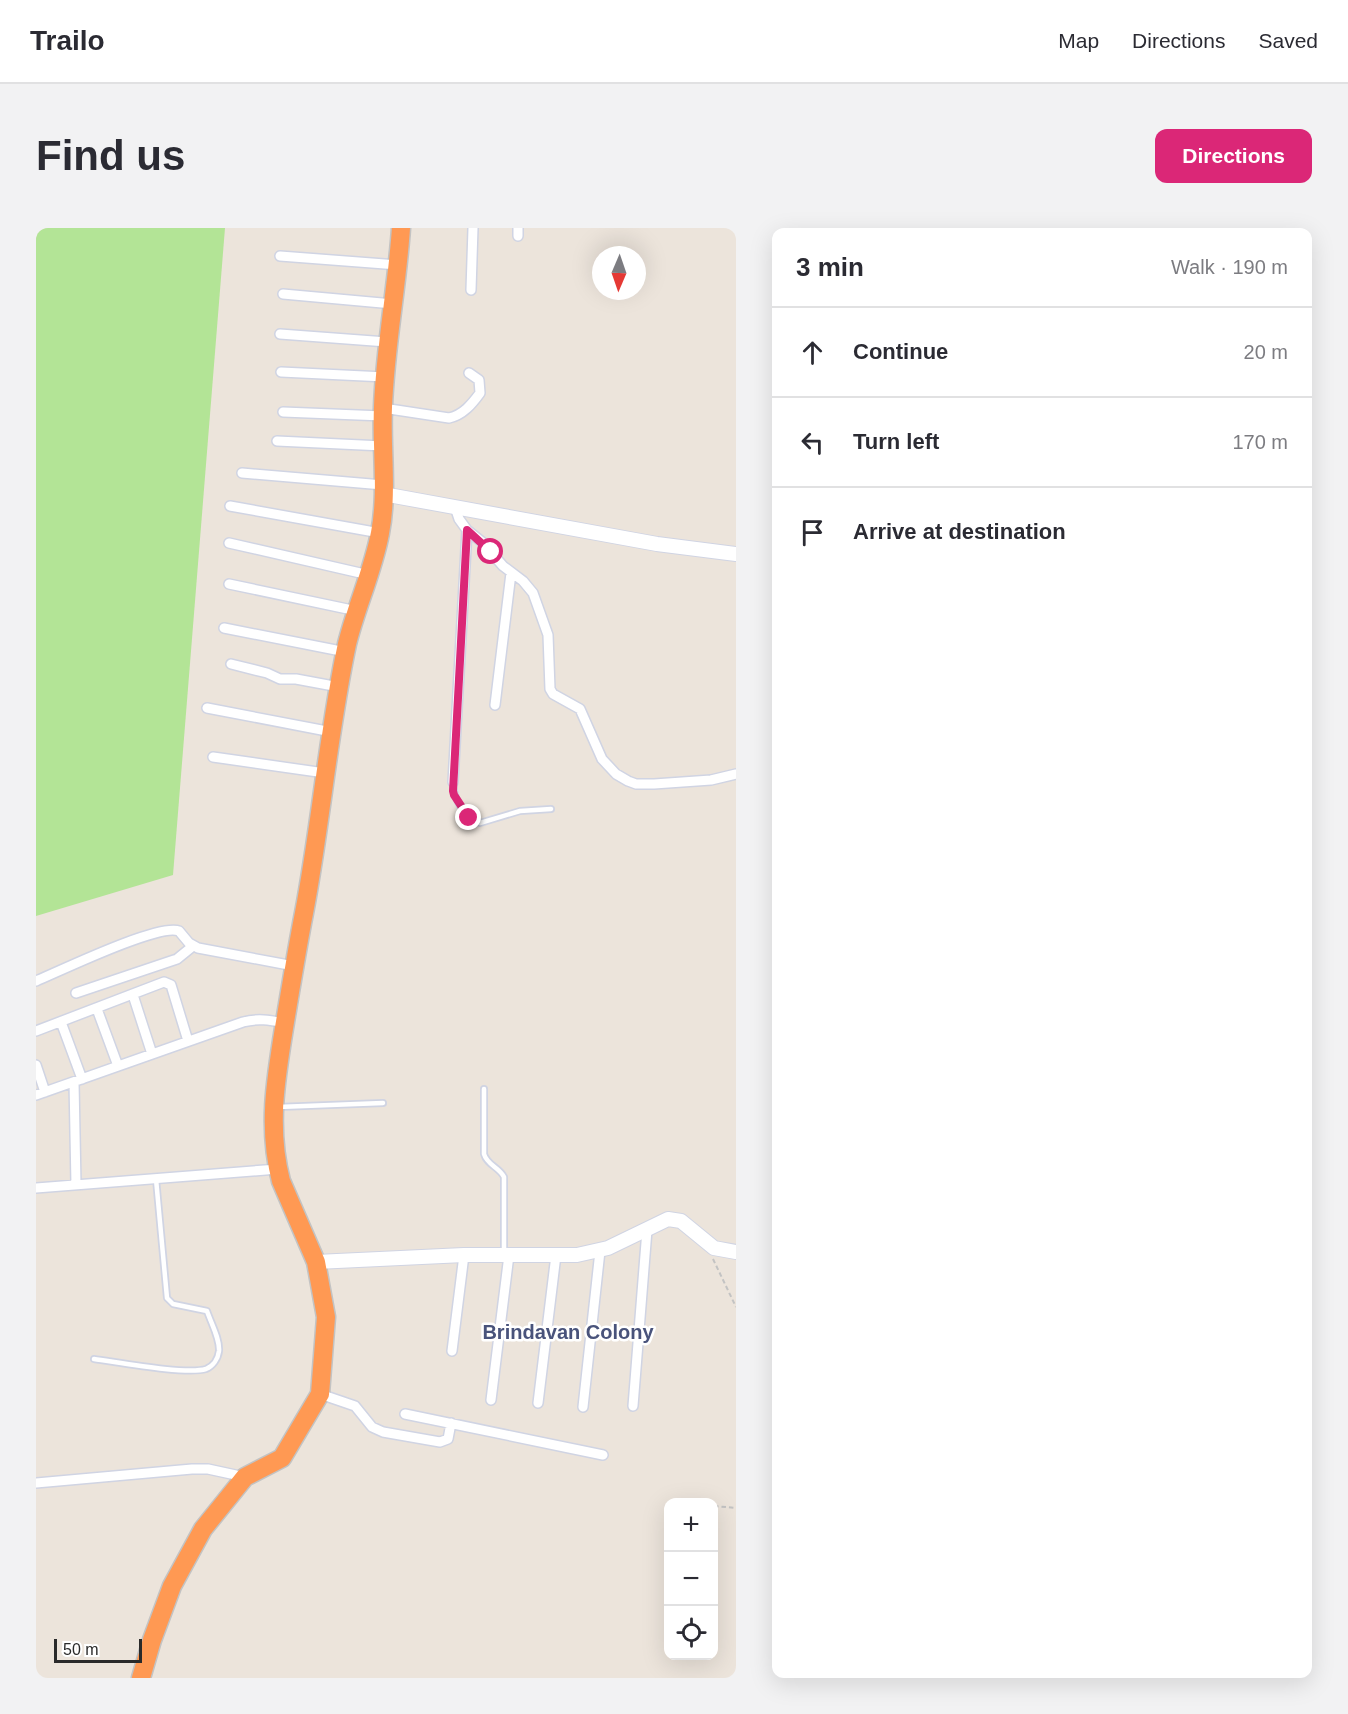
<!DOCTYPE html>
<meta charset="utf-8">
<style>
:root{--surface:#fff;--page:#f2f2f3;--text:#2b2b33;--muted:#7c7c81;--line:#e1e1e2;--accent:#db2777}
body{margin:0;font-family:Arial,sans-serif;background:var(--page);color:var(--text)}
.controls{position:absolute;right:18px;bottom:18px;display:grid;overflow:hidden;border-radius:12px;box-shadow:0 6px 24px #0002}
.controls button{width:54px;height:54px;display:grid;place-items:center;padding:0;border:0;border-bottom:2px solid var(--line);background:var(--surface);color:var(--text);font:30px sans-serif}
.compass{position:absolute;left:556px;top:18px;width:54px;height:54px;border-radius:50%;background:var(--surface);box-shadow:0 6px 24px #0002;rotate:182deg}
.scale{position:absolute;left:18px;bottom:15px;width:88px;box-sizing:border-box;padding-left:6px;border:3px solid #2a2a2a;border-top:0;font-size:16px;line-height:21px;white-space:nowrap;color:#2a2a2a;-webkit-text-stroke:4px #fff;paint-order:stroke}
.stop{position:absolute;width:18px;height:18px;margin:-14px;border:4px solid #db2777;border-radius:50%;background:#fff}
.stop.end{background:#db2777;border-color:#fff;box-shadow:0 2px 6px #0008}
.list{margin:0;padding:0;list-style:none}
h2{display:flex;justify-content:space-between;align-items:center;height:78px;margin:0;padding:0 24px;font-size:26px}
h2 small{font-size:20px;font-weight:400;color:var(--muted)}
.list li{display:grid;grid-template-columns:39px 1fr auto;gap:18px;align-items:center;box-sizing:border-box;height:90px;padding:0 24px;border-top:2px solid var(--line)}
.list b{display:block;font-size:22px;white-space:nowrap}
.list em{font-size:20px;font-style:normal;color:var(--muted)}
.icon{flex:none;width:33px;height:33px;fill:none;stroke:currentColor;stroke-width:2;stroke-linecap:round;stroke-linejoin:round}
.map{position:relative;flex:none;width:700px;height:1450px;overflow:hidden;border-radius:12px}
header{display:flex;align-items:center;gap:36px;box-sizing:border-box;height:84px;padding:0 30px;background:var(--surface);border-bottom:2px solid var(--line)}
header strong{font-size:28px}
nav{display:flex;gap:33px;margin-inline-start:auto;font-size:21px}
.intro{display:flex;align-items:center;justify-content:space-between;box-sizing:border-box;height:144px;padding:0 36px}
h1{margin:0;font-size:42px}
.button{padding:15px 27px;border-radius:12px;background:var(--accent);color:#fff;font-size:21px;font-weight:700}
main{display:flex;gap:36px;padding:0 36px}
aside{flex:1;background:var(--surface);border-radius:12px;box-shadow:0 6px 24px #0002}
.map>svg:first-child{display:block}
</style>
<header>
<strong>Trailo</strong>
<nav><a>Map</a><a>Directions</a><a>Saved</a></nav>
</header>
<div class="intro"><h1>Find us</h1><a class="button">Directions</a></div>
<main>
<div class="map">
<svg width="700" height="1450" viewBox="0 0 700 1450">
<rect width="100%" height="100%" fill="#ece4db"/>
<!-- green -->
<path fill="#b3e496" d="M0,0H189L137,647L0,688Z"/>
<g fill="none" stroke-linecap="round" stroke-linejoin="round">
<!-- lane casing -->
<g stroke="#d0d4e3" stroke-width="8">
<path id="lane" d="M417,554C417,569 428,592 444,595L484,583L515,581
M448,861V926C451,937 463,939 468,949V1026
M242,879L347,875
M58,1131C81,1134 150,1147 170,1141C177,1138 182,1131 183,1123C184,1111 175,1095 171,1083L137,1076L131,1070L120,951"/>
</g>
<!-- street casing -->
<g stroke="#d0d4e3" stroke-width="12">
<path id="street" d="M482,8V0
M244,28L362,37
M435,62L437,0
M247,66L357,76
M244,106L351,114
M245,144L349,149
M347,180L413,190C427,187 436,176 444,165L443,152L433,145
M247,184L347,188
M241,213L347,218
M206,245L347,257
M194,278L344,305
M419,279L423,291L431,302L446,314L467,338L487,353L497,365L512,407L514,461L517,466L544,481L566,531L580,546L592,553L600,556H618L675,552L700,546
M193,315L333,347
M193,356L321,383
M188,400L310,424
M195,436L231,445L244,451H260L303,459
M459,477L475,345
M171,480L296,504
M177,529L289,545
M417,554L431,302
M0,753C24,743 123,695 143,703L153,715L162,720L258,738
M40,765L141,731L157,718
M97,767L116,826
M61,781L82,838
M25,794L46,851
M0,803L128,754L135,757L152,813
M0,837L9,864
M38,854L40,957
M0,867L207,794C222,790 233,792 249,795
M0,960L242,941
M416,1123L428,1027
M284,1166L319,1178L336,1199L347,1204L404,1214L412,1211L415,1195
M455,1172L473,1027
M502,1175L520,1027
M597,1178L611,1002
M547,1179L564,1023
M369,1186L567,1227
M0,1255L156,1241H172L209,1249"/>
</g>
<!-- secondary casing -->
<g stroke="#d0d4e3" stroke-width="16">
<path id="secondary" d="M347,266L621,316L700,326
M280,1034L428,1027H541L572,1020L632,991L645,993L678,1020L700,1024"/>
</g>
<!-- highway casing -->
<g stroke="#c3c3c3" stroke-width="21">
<path id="highway" d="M105,1450L116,1412L136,1358L167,1301L209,1249L246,1230L284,1166L290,1089L280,1034L245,953C231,899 240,849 249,794C255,758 261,721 268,685C285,596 292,505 311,416C320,379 337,343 344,305C352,265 345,219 347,179C349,119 361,60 365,0"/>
</g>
<!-- path -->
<path stroke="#c3c3c3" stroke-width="2" stroke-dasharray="4.5 3" stroke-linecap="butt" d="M677,1031L700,1079
M678,1278L700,1280"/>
<!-- lane -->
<use href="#lane" stroke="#fff" stroke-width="4.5"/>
<!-- street -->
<use href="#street" stroke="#fff" stroke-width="9"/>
<!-- secondary -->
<use href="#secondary" stroke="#fff" stroke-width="14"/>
<!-- highway -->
<use href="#highway" stroke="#ff9953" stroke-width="18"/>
</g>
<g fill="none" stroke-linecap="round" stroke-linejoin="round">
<!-- route -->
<path stroke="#db2777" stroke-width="8" d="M433,590L418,567L417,563L431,302L455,324"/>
</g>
<g text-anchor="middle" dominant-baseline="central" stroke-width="5" stroke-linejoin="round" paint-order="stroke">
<!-- neighbourhood labels -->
<g font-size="20" font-weight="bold" fill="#49537b" stroke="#fff">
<text x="532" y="1104">Brindavan Colony</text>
</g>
</g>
</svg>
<div class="controls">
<button>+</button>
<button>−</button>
<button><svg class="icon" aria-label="locate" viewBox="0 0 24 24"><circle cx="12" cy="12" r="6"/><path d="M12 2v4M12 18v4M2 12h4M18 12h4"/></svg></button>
</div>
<svg class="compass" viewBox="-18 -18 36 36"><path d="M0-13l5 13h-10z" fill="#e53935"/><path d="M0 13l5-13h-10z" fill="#7c7c81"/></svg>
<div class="scale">50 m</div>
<div class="stop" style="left:455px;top:324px"></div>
<div class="stop end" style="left:433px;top:590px"></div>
</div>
<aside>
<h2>3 min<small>Walk · 190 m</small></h2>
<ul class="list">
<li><svg class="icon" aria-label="ahead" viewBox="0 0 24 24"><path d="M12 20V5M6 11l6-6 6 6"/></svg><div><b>Continue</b></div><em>20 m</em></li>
<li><svg class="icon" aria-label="left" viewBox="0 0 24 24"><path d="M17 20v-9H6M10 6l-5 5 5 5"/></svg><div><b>Turn left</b></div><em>170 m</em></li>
<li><svg class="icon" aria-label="arrive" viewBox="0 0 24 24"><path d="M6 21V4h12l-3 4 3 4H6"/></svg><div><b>Arrive at destination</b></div></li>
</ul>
</aside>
</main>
